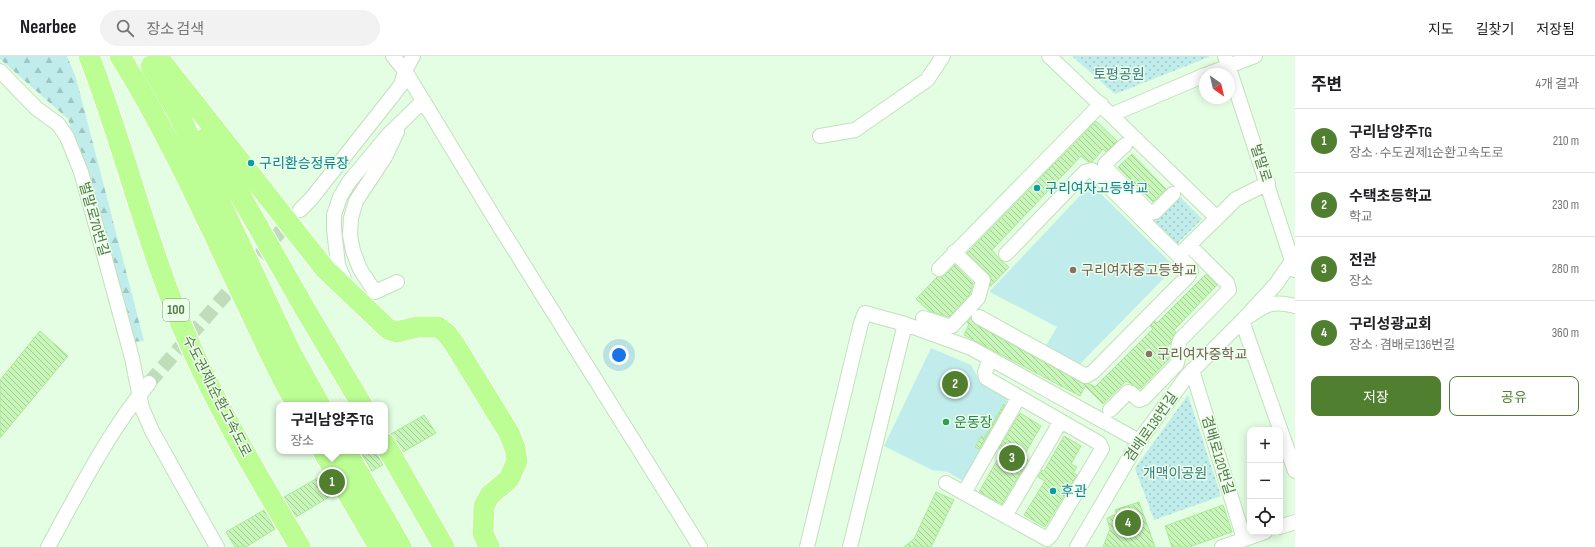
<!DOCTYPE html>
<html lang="ko">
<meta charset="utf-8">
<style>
:root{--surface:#fff;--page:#f2f2f2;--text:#202124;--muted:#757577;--line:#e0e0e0;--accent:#4f7f2f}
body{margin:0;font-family:"Sofia Sans Condensed","Noto Sans KR",sans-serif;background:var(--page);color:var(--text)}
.controls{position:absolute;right:12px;bottom:12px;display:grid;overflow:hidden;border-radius:8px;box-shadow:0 2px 10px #0003}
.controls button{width:36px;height:36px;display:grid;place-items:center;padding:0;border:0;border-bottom:1px solid var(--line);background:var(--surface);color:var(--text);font:20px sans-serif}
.compass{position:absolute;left:1199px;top:12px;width:36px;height:36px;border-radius:50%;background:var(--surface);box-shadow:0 2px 10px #0003;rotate:146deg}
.you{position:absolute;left:619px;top:299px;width:14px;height:14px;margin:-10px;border:3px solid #fff;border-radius:50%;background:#1a73e8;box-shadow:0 0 0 6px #1a73e833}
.badge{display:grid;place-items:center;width:26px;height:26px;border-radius:50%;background:var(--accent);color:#fff;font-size:13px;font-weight:700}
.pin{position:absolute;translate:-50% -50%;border:2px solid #fff;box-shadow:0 1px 4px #0006}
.popup{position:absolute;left:276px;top:346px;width:112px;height:52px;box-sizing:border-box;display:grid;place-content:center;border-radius:8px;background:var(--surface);filter:drop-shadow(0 1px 3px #0005);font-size:13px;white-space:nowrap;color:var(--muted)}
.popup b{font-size:15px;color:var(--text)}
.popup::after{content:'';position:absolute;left:50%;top:100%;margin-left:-8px;border:8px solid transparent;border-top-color:var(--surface)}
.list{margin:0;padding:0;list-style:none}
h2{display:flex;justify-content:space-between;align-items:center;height:52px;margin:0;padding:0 16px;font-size:17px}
h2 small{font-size:13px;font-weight:400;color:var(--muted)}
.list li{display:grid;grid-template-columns:26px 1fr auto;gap:12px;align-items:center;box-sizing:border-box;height:64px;padding:0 16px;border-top:1px solid var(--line)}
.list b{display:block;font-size:15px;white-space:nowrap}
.list p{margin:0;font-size:13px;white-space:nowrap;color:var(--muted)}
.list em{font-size:13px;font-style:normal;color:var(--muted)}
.actions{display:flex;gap:8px;padding:12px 16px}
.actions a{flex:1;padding:9px 0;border:1px solid var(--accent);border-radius:8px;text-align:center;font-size:14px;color:var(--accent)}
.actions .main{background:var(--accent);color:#fff}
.icon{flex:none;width:22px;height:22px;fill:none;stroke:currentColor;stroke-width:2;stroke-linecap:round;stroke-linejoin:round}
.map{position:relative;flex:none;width:1295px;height:491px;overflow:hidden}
header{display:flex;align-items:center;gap:24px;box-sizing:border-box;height:56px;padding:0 20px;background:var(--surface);border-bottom:1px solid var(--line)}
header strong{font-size:19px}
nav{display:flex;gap:22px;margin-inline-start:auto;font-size:14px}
.search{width:280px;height:36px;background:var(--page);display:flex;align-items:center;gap:10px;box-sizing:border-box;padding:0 14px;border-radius:22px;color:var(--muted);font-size:15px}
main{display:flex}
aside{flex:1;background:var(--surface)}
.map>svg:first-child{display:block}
</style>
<header>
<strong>Nearbee</strong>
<div class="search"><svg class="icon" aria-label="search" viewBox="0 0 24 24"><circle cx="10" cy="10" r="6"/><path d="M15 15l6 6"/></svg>장소 검색</div>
<nav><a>지도</a><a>길찾기</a><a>저장됨</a></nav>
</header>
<main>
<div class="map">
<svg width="1295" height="491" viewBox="0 0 1295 491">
<defs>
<pattern id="forest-firs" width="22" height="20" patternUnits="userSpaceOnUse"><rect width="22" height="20" fill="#c0edeb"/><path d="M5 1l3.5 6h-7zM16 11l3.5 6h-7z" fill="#9fc5c0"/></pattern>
<pattern id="park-dots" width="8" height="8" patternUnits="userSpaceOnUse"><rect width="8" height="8" fill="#c0edeb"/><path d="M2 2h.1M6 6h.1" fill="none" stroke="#9fc5c0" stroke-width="1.8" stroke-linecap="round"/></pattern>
<pattern id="building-back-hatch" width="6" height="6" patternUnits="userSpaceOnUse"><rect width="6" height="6" fill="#c7f6b8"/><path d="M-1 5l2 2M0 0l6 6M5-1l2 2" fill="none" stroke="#a4cc97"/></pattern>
</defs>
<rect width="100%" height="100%" fill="#e3fee2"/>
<!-- forest -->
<path fill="url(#forest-firs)" d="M0,0H67L76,22L144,285L132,286L68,63L0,3Z"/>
<!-- park -->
<path fill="url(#park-dots)" d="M1072,0H1209V1L1115,38Z
M1177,138L1202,163L1175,190L1150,164Z
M1188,339L1221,440L1154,464L1135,412Z"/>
<!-- garden -->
<path fill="#c0edeb" d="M1091,128L1175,211L1077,311L1044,293L1057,271L990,236V235Z
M931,292L971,309L980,325L1009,342L963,425L948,416L932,414L884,390Z"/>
<!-- building -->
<path fill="url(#building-back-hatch)" stroke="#acea97" d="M1096,65L1117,85L1106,96L1103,93L1092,106H1088L1081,100L992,194L1000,204L1009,211L990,231L991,222L989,218L967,197Z
M1132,98L1166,133L1153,146L1118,111Z
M955,209L973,227L970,238L949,261L929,255L916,243L937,221L945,219Z
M1206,218L1217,229L1174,274L1176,276L1170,288L1166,292L1170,296L1169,303L1140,333L1126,325L1103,348L1085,330L1080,340L964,279L969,268L967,266L971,262L975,268L1082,327L1090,328L1095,331L1153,273L1150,270L1155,265L1157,267Z
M40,275L68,300L0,382V324Z
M1004,348L1005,349L979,393L975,391L981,380L984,382Z
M1020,357L1041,370L1023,401L1028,404L1027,406L1002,448L979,436L1003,394L999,392Z
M424,359L436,377L403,396L391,378Z
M1064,380L1081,390L1071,408L1077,411L1073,417L1077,419L1045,471L1024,459L1045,425L1038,421L1042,414L1044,415Z
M363,395H375L383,409L372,415L361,396Z
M323,419L334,438L296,461L284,441Z
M936,436L954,444L931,491H904L914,483Z
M1139,446L1155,491H1103L1110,473L1107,462L1117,458L1115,454Z
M1223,449L1232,476L1189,491H1172L1165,470Z
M264,454L275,473L246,491H235L226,476Z"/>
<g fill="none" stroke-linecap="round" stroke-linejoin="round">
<!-- minor-tunnel -->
<path stroke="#bfdcbb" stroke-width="14" stroke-dasharray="14 7" stroke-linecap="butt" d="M149,327L293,161"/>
<!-- minor casing -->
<g stroke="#c1e1ba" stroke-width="16">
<path id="minor" d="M393,0L405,15L495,163L700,491
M1049,0L1111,59L1205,19
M1225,0L1295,214
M0,15L36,52L58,68L67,81L81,116L97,173L132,302L142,352L152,375L217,491
M1208,18L1255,0
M1111,59L1217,162L1236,143L1268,127
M397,76L385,101L356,145L351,162L350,179L353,195L360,213L375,236L397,226
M820,80L855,74L927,24L943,0
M1125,89L1105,108V111L1150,157L1155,156L1173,138
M300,154L311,143L401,29L405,15L413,0
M1183,195L1217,162
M1295,204L1292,205L1276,228L1242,265C1263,251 1269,243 1295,250
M939,213L1101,48
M346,228L338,209L334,173V159L340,141L349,126L388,79L423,45
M979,261L1086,320L1093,316L1188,220L1191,215L1189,210L1092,114L1085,116L1006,198
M923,262L948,270H952L978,242L983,224L954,196
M1192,314L1244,483
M1110,354L1128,336L1131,337L1139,344L1144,342L1176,309C1181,300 1175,291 1181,283L1229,234L1227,227L1189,189
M946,427L1047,483L1051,479L1102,393L1099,387L986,322L985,316L990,303
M964,437L1019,341
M1005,460L1061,365
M1280,471L1295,466
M48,491C79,435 108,376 149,327
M807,491L861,267L865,257L905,268
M850,491L905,268L971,292L1139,385
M1077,491L1139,385L1187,320L1242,265L1295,415
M1222,491L1265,476"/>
</g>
<!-- highway casing -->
<g stroke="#fff" stroke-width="23">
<path id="highway" d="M89,0C124,90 146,186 184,275C216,350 258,421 300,491
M120,0C166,74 202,153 239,232C258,271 275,311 297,349
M157,0L325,213L388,273L397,276L417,271H438L447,278L455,289L509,377L515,392L517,405L509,423L490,439L484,450L483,477L489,491
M151,10L180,61L290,295L320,349
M207,81L305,253L362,349
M385,388L444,491
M323,395L379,491
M346,395L401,491"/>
</g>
<!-- minor -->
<use href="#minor" stroke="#fff" stroke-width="14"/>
<!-- highway -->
<use href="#highway" stroke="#bcfe94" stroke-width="21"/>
</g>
<!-- markers -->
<g fill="#0f9aa8" stroke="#ebffeb" stroke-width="1.5">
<circle cx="251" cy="107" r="4"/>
<circle cx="1037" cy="132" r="4"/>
<circle cx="1053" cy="435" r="4"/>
</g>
<g fill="#8d6e63" stroke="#ebffeb" stroke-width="1.5">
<circle cx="1073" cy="214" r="4"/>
<circle cx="1149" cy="298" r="4"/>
</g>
<circle fill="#2e9e5b" stroke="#ebffeb" stroke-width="1.5" cx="946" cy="366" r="4"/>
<g text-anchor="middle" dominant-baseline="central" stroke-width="3" stroke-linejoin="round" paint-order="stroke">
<!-- shield labels -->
<rect fill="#ebffeb" stroke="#81a078" stroke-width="1" x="163" y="243" width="26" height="22" rx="3"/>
<g font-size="13" font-weight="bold" fill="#547846">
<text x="176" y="254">100</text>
</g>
<!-- park labels -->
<g font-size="14" fill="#3d7b80" stroke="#ebffeb">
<text x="1119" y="18">토평공원</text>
<text x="1175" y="417">개맥이공원</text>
</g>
<!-- culture labels -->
<g font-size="14" fill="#0d838f" stroke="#ebffeb" text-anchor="start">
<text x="259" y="107">구리환승정류장</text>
<text x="1045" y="132">구리여자고등학교</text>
<text x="1061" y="435">후관</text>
</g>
<!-- street labels -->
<g font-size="14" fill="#547846" stroke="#ebffeb">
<text transform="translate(1261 107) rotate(72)">벌말로</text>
<text transform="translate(94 163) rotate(74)">벌말로70번길</text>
<text transform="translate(217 340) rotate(63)">수도권제1순환고속도로</text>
<text transform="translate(1151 371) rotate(-55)">겸배로136번길</text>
<text transform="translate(1218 399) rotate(73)">겸배로120번길</text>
</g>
<!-- education labels -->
<g font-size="14" fill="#785e54" stroke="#ebffeb" text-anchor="start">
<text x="1081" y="214">구리여자중고등학교</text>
<text x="1157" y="298">구리여자중학교</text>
</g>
<!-- leisure labels -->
<g font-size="14" fill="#27864d" stroke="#ebffeb" text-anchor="start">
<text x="954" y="366">운동장</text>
</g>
</g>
</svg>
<div class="controls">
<button>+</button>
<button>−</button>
<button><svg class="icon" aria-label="locate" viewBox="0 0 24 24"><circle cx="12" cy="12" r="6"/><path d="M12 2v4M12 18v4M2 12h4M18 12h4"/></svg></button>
</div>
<svg class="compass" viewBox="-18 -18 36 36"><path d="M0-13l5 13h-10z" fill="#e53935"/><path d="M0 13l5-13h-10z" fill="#757577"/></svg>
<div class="you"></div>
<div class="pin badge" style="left:332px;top:426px">1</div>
<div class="popup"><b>구리남양주TG</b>장소</div>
<div class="pin badge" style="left:955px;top:328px">2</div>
<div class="pin badge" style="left:1012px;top:402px">3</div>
<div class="pin badge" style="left:1128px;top:467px">4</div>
</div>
<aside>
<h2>주변<small>4개 결과</small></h2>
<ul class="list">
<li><span class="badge">1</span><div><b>구리남양주TG</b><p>장소 · 수도권제1순환고속도로</p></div><em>210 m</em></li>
<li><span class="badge">2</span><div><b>수택초등학교</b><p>학교</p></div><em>230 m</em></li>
<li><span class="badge">3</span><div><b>전관</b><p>장소</p></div><em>280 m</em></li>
<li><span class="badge">4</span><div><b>구리성광교회</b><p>장소 · 겸배로136번길</p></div><em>360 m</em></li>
</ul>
<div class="actions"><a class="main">저장</a><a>공유</a></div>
</aside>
</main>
